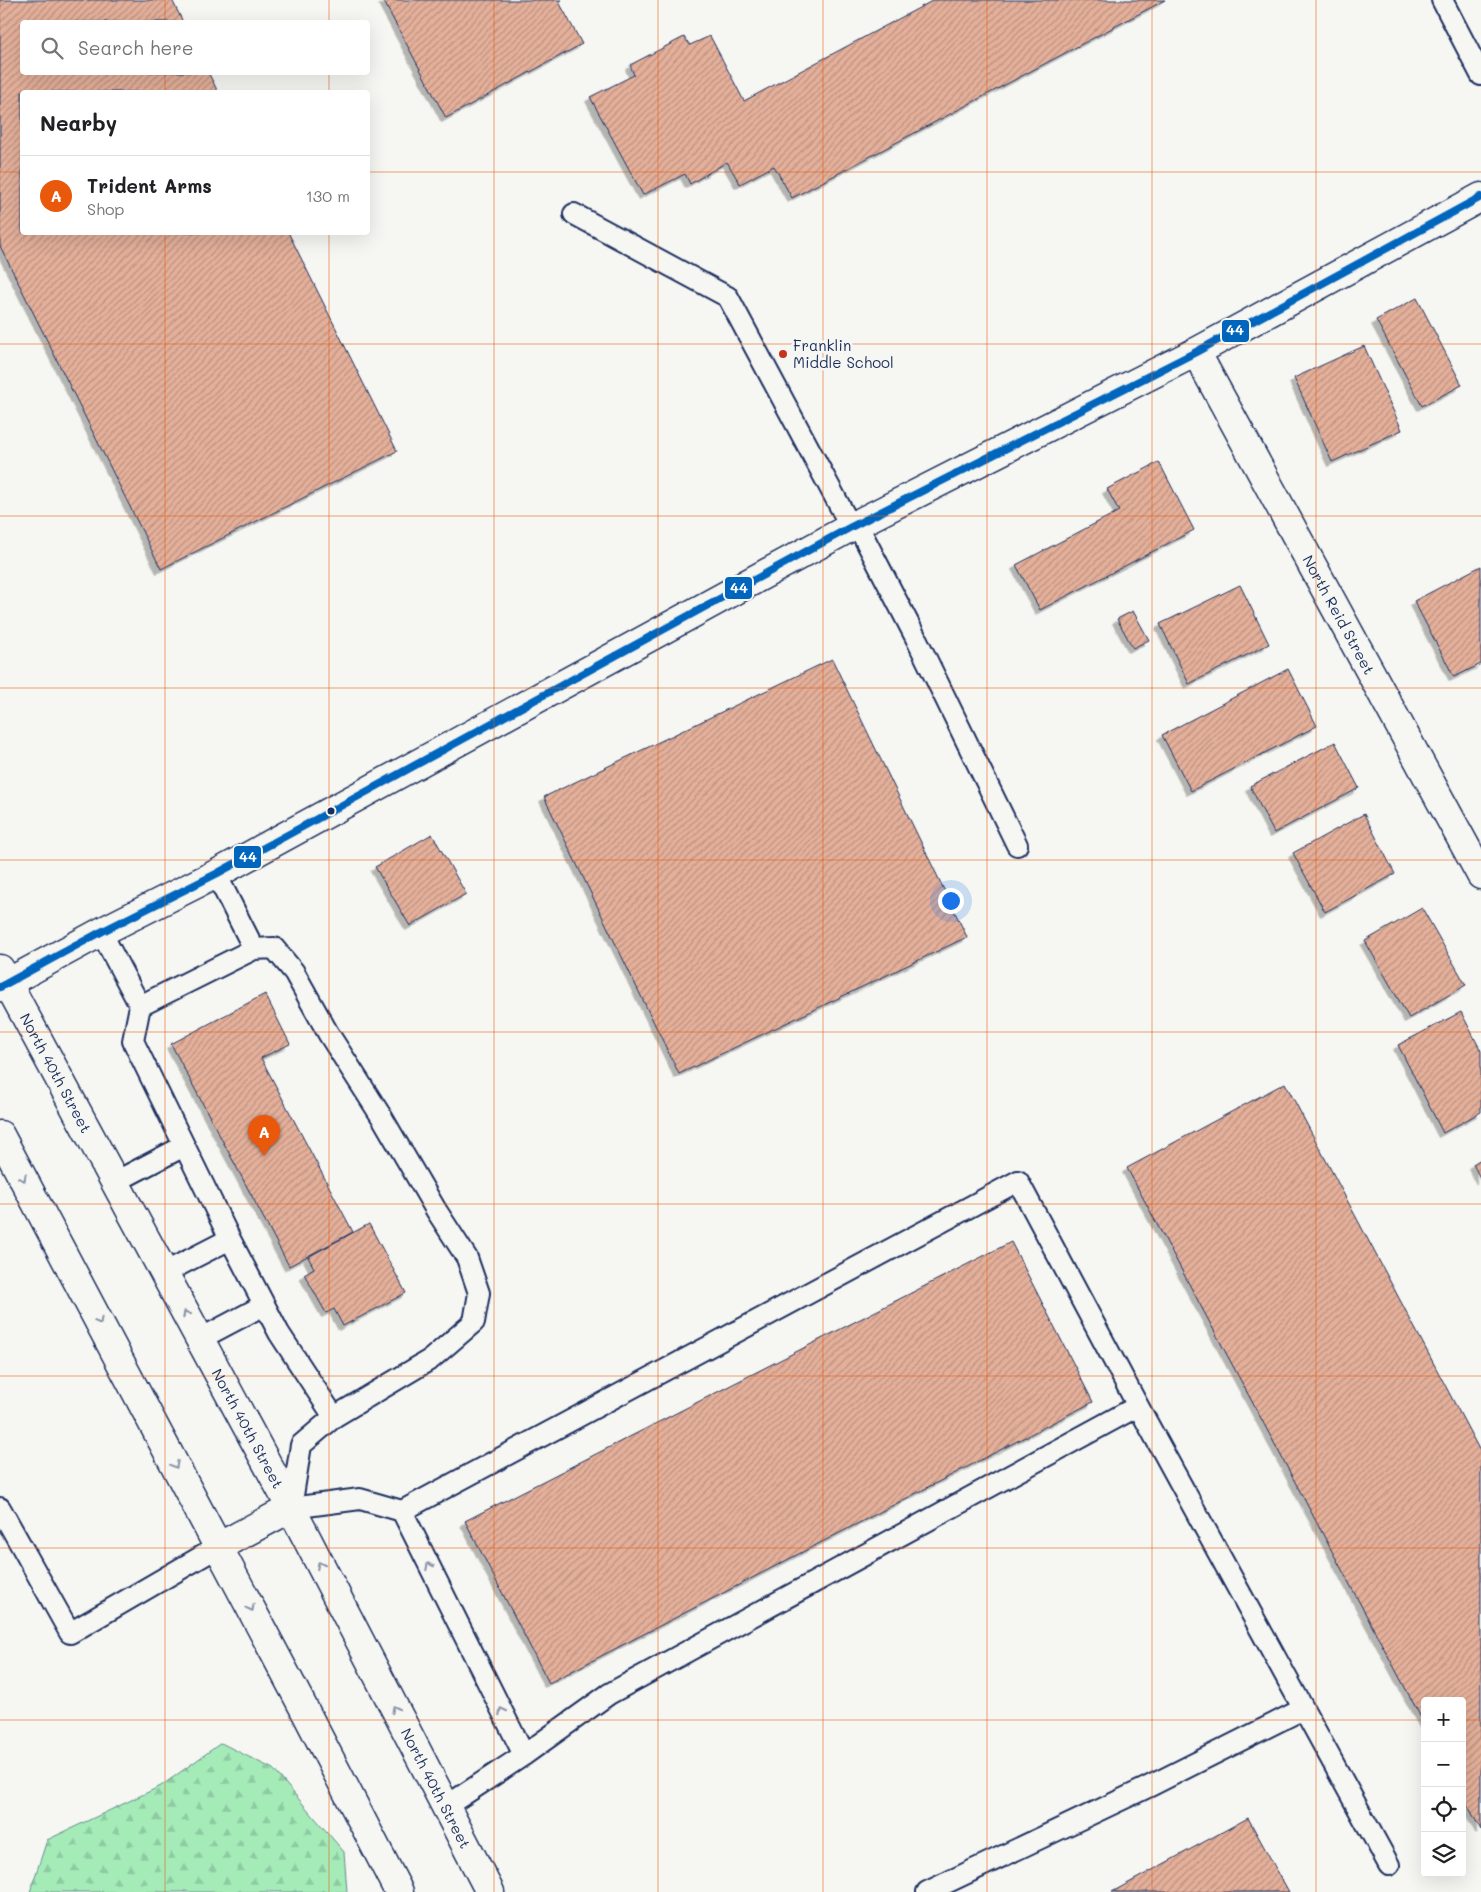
<!DOCTYPE html>
<meta charset="utf-8">
<style>
:root{--surface:#fff;--page:#f2f2f2;--text:#202124;--muted:#757577;--line:#e0e0e0;--accent:#ea580c}
body{margin:0;font-family:Mali,sans-serif;background:var(--page);color:var(--text)}
.controls{position:absolute;right:15px;bottom:15px;display:grid;overflow:hidden;border-radius:5px;box-shadow:0 5px 20px #0002}
.controls button{width:45px;height:45px;display:grid;place-items:center;padding:0;border:0;border-bottom:1px solid var(--line);background:var(--surface);color:var(--text);font:25px sans-serif}
.you{position:absolute;left:950px;top:900px;width:18px;height:18px;margin:-12px;border:4px solid #fff;border-radius:50%;background:#1a73e8;box-shadow:0 0 0 8px #1a73e833}
.badge{display:grid;place-items:center;width:32px;height:32px;border-radius:50%;background:var(--accent);color:#fff;font-size:16px;font-weight:700}
.pin{position:absolute;translate:-50% -41px;filter:drop-shadow(0 1px 2px #0008)}
.pin::after{content:'';position:absolute;top:26px;width:18px;height:15px;background:inherit;clip-path:polygon(0 0,100% 0,50% 100%)}
.list{margin:0;padding:0;list-style:none}
h2{display:flex;justify-content:space-between;align-items:center;height:65px;margin:0;padding:0 20px;font-size:21px}
h2 small{font-size:16px;font-weight:400;color:var(--muted)}
.list li{display:grid;grid-template-columns:32px 1fr auto;gap:15px;align-items:center;box-sizing:border-box;height:80px;padding:0 20px;border-top:1px solid var(--line)}
.list b{display:block;font-size:19px;white-space:nowrap}
.list p{margin:0;font-size:16px;white-space:nowrap;color:var(--muted)}
.list em{font-size:16px;font-style:normal;color:var(--muted)}
.icon{flex:none;width:28px;height:28px;fill:none;stroke:currentColor;stroke-width:2;stroke-linecap:round;stroke-linejoin:round}
.map{position:relative;flex:none;width:1481px;height:1892px;overflow:hidden}
.search{position:absolute;background:var(--surface);box-shadow:0 5px 20px #0002;left:20px;top:20px;width:350px;height:55px;display:flex;align-items:center;gap:12px;box-sizing:border-box;padding:0 18px;border-radius:5px;color:var(--muted);font-size:19px}
.panel{position:absolute;background:var(--surface);box-shadow:0 5px 20px #0002;left:20px;top:90px;width:350px;height:145px;border-radius:5px}
.map>svg:first-child{display:block}
</style>
<div class="map">
<svg width="1481" height="1892" viewBox="0 0 1481 1892">
<defs>
<pattern id="forest-firs" width="22" height="20" patternUnits="userSpaceOnUse" patternTransform="scale(1.25)"><rect width="22" height="20" fill="#a5ebb8"/><path d="M5 1l3.5 6h-7zM16 11l3.5 6h-7z" fill="#8dcaa1"/></pattern>
<pattern id="building-hatch" width="6" height="6" patternUnits="userSpaceOnUse" patternTransform="scale(1.25)"><rect width="6" height="6" fill="#e5b09a"/><path d="M-1 1l2-2M0 6l6-6M5 7l2-2" fill="none" stroke="#b99081"/></pattern>
<filter id="shadow"><feDropShadow dx="-4.5" dy="4.5" stdDeviation="0" flood-color="#0004"/></filter>
</defs>
<rect width="100%" height="100%" fill="#f6f6f2"/>
<filter id="ink" filterUnits="userSpaceOnUse"><feTurbulence type="fractalNoise" baseFrequency=".02" numOctaves="2"/><feDisplacementMap in="SourceGraphic" scale="10" xChannelSelector="R" yChannelSelector="G"/><feConvolveMatrix kernelMatrix="1 2 1 2 8 2 1 2 1" color-interpolation-filters="sRGB"/></filter>
<g filter="url(#ink)">
<!-- forest -->
<path fill="url(#forest-firs)" stroke="#608d8b" d="M221,1743L273,1769L344,1852L347,1892H30L47,1840L161,1786Z"/>
<!-- building -->
<path fill="url(#building-hatch)" stroke="#1b2f5e" filter="url(#shadow)" d="M0,0H172L183,22H22V72H208L218,92H22V232H288L397,451L161,569L0,246Z
M383,0H562L559,2L582,44L446,118Z
M934,0H1165L792,198L774,166L740,184L727,162L690,184L685,174L643,195L590,97L634,75L630,65L684,37L690,45L710,36L744,101Z
M1417,298L1462,385L1422,406L1376,320Z
M1364,346L1402,430L1332,462L1294,378Z
M1159,462L1194,530L1040,610L1016,565L1119,511L1107,489Z
M1481,566V664L1454,677L1414,601Z
M1240,585L1269,644L1189,684L1160,624Z
M1133,611L1149,640L1133,648L1117,619Z
M832,659L967,937L679,1074L544,797Z
M1288,669L1317,726L1191,791L1162,735Z
M1335,742L1359,788L1274,833L1250,786Z
M1364,814L1395,874L1325,912L1293,853Z
M432,834L466,894L410,926L375,867Z
M1422,908L1466,985L1409,1018L1365,941Z
M265,994L290,1044L261,1058L353,1232L289,1266L171,1044Z
M1461,1012L1481,1051V1112L1443,1133L1398,1045Z
M1285,1083L1481,1453V1830L1462,1795V1701H1425V1725L1127,1168Z
M1481,1159V1180L1473,1164Z
M369,1224L406,1293L343,1326L334,1309L326,1313L304,1274L314,1268L308,1257Z
M1011,1242L1093,1402L549,1683L465,1521Z
M1248,1818L1289,1892H1112Z"/>
<g fill="none" stroke-linecap="round" stroke-linejoin="round">
<!-- service casing -->
<g stroke="#1b2f5e" stroke-width="24">
<path id="service" d="M1442,0L1481,75
M574,214L728,297L851,527
M857,524L917,640L1017,845
M216,874L254,949
M101,932L140,1006L254,949L274,948L294,972L328,1033L383,1119L436,1210L467,1258L479,1293L474,1322L431,1359L334,1417L301,1445L291,1508L360,1499L402,1511L1018,1181L1138,1406L1389,1865
M140,1006L133,1041L230,1239L279,1333L334,1417
M115,1182L184,1146
M164,1273L230,1239
M200,1339L264,1305
M0,1508L70,1633L218,1547
M402,1511L524,1755
M445,1807L524,1755L609,1694L1138,1406
M927,1892L1148,1787L1303,1709"/>
</g>
<!-- minor casing -->
<g stroke="#1b2f5e" stroke-width="31">
<g id="minor">
<path id="s1" d="M1196,352L1481,875"/>
</g>
</g>
<!-- tertiary casing -->
<g stroke="#1b2f5e" stroke-width="31">
<path id="tertiary" d="M0,987L101,932L216,874L851,527L1196,352L1481,197"/>
</g>
<!-- secondary casing -->
<g stroke="#1b2f5e" stroke-width="31">
<g id="secondary">
<path id="s2" d="M0,969L291,1508L490,1892"/>
<path d="M0,1135L302,1705L399,1892"/>
<path d="M218,1547L291,1508"/>
</g>
</g>
<!-- service -->
<use href="#service" stroke="#f6f6f2" stroke-width="20"/>
<!-- minor -->
<use href="#minor" stroke="#f6f6f2" stroke-width="28"/>
<!-- tertiary -->
<use href="#tertiary" stroke="#f6f6f2" stroke-width="28"/>
<!-- secondary -->
<use href="#secondary" stroke="#f6f6f2" stroke-width="28"/>
<!-- bus-1 casing -->
<g stroke="#f6f6f2" stroke-width="11">
<path id="bus-1" d="M0,987L101,932L216,874L851,527L1196,352L1481,197"/>
</g>
<!-- bus-1 -->
<use href="#bus-1" stroke="#0065bd" stroke-width="8"/>
</g>
<!-- one-way arrows -->
<defs><path id="oneway-chevron" d="M-2-3.5L2.5 0L-2 3.5" fill="none" stroke-width="1.6" stroke-linecap="round" stroke-linejoin="round" transform="scale(1.25)"/></defs>
<g stroke="#8892a8">
<use href="#oneway-chevron" transform="translate(23 1178) rotate(62)"/>
<use href="#oneway-chevron" transform="translate(186 1314) rotate(-118)"/>
<use href="#oneway-chevron" transform="translate(99 1321) rotate(62)"/>
<use href="#oneway-chevron" transform="translate(175 1465) rotate(62)"/>
<use href="#oneway-chevron" transform="translate(320 1565) rotate(-117)"/>
<use href="#oneway-chevron" transform="translate(429 1566) rotate(-117)"/>
<use href="#oneway-chevron" transform="translate(251 1608) rotate(62)"/>
<use href="#oneway-chevron" transform="translate(395 1709) rotate(-117)"/>
<use href="#oneway-chevron" transform="translate(502 1711) rotate(-117)"/>
</g>
</g>
<!-- grid -->
<path fill="none" stroke="#e8590c" stroke-width="1" stroke-opacity="0.55" d="M165,0V22M329,0V22M494,0V1892M658,0V1892M823,0V1892M987,0V1892M1152,0V1892M1316,0V1892M165,72V92M329,72V92M0,172H22M368,172H1481M165,232V1892M329,232V1892M0,344H1481M0,516H1481M0,688H1481M0,860H1481M0,1032H1481M0,1204H1481M0,1376H1481M0,1548H1481M0,1720H1425M1462,1720H1481"/>
<!-- markers -->
<circle fill="#c8321e" stroke="#f6f6f2" stroke-width="2" cx="783" cy="354" r="5"/>
<circle fill="#1b2f5e" stroke="#f6f6f2" stroke-width="2" cx="331" cy="811" r="4.5"/>
<g text-anchor="middle" dominant-baseline="central" stroke-width="5" stroke-linejoin="round" paint-order="stroke">
<!-- poi labels -->
<g font-size="15" fill="#1b2f5e" stroke="#f6f6f2" text-anchor="start">
<text x="793" y="345">Franklin<tspan x="793" dy="17">Middle School</tspan></text>
</g>
<!-- street labels -->
<g font-size="15" fill="#1b2f5e" stroke="#f6f6f2">
<text stroke="none"><textPath href="#s1" startOffset="299">North Reid Street</textPath></text>
<text stroke="none"><textPath href="#s2" startOffset="118">North 40th Street</textPath></text>
<text stroke="none"><textPath href="#s2" startOffset="522">North 40th Street</textPath></text>
<text stroke="none"><textPath href="#s2" startOffset="928">North 40th Street</textPath></text>
</g>
</g>
<g stroke="#f6f6f2" stroke-width="2">
<rect x="1221" y="319" width="29" height="24" rx="5" fill="#0065bd"/>
<rect x="724" y="576" width="29" height="24" rx="5" fill="#0065bd"/>
<rect x="233" y="845" width="29" height="24" rx="5" fill="#0065bd"/>
</g>
<g font-size="14" text-anchor="middle" font-weight="bold" fill="#fff">
<text x="1235" y="335">44</text>
<text x="739" y="593">44</text>
<text x="248" y="862">44</text>
</g>
</svg>
<div class="controls">
<button>+</button>
<button>−</button>
<button><svg class="icon" aria-label="locate" viewBox="0 0 24 24"><circle cx="12" cy="12" r="6"/><path d="M12 2v4M12 18v4M2 12h4M18 12h4"/></svg></button>
<button><svg class="icon" aria-label="layers" viewBox="0 0 24 24"><path d="M12 4l9 5-9 5-9-5zM3 14l9 5 9-5"/></svg></button>
</div>
<div class="you"></div>
<div class="pin badge" style="left:264px;top:1156px">A</div>
<div class="search"><svg class="icon" aria-label="search" viewBox="0 0 24 24"><circle cx="10" cy="10" r="6"/><path d="M15 15l6 6"/></svg>Search here</div>
<section class="panel">
<h2>Nearby<small></small></h2>
<ul class="list">
<li><span class="badge">A</span><div><b>Trident Arms</b><p>Shop</p></div><em>130 m</em></li>
</ul>
</section>
</div>
